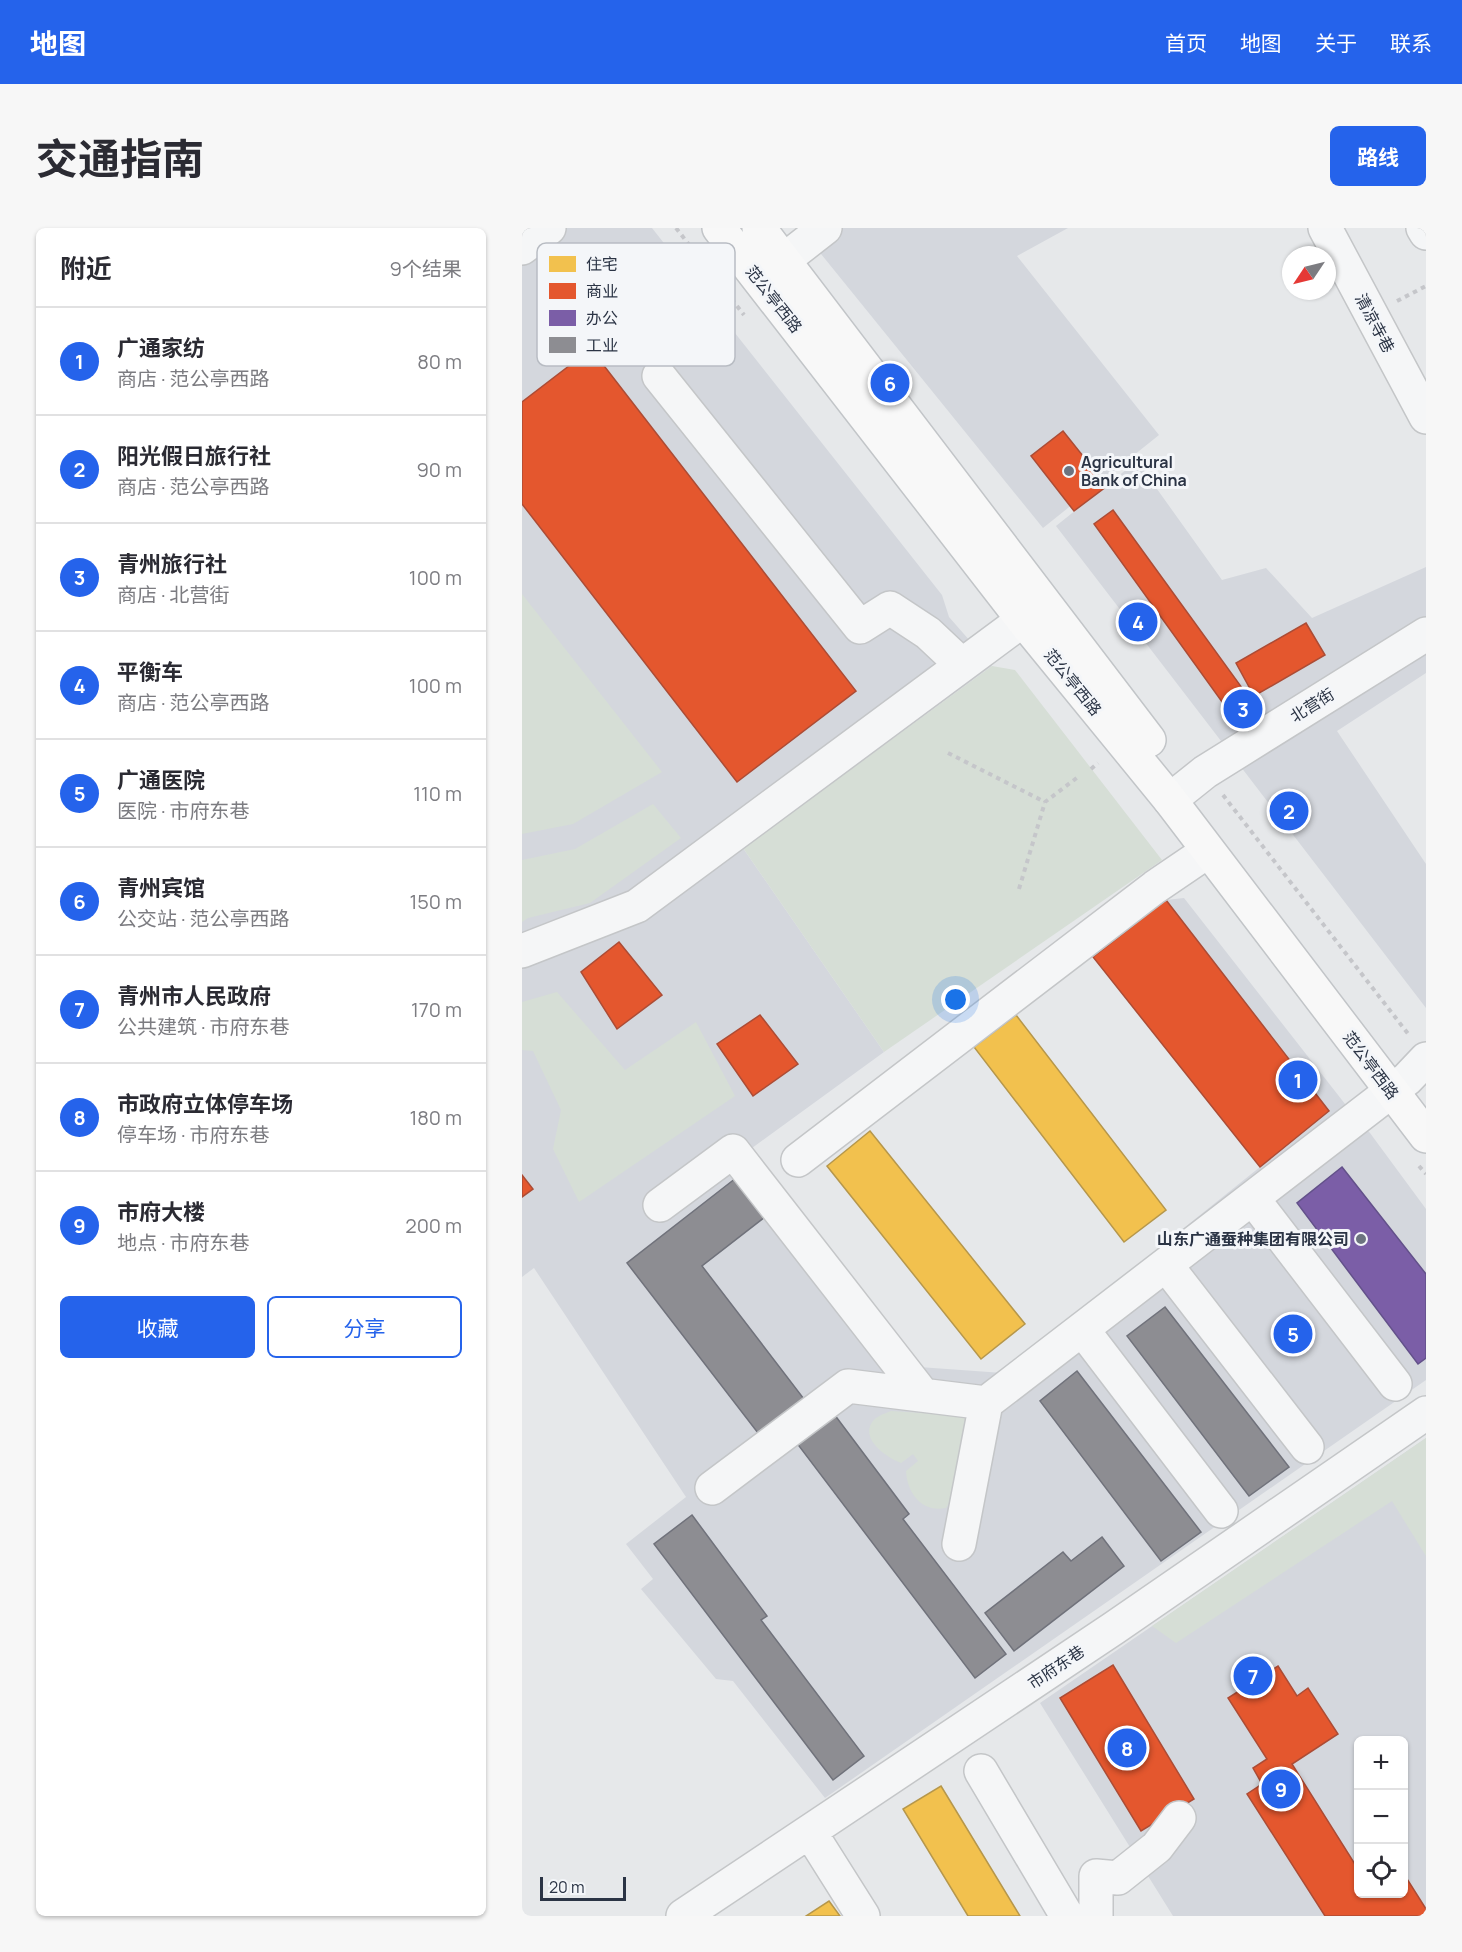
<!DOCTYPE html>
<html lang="zh">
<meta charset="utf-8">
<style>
:root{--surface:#fff;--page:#f7f7f7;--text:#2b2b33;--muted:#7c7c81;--line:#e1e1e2;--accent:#2563eb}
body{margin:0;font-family:Manrope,"Noto Sans SC",sans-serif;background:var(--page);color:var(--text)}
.controls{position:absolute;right:18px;bottom:18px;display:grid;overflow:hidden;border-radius:9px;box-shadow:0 2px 4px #0004}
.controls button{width:54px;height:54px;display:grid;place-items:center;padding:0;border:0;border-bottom:2px solid var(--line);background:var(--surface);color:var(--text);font:30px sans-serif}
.compass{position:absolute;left:760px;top:18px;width:54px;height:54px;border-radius:50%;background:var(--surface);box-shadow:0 2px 4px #0004;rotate:235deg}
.scale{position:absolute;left:18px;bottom:15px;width:86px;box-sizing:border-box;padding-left:6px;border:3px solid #2b3445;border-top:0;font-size:16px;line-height:21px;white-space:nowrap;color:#2b3445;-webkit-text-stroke:4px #f4f6f9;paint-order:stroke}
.you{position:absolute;left:434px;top:772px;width:21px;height:21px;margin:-15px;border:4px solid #fff;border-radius:50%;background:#1a73e8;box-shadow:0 0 0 9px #1a73e833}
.badge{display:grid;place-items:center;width:39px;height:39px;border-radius:50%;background:var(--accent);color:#fff;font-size:20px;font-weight:700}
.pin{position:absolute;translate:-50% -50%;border:3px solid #fff;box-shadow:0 2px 6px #0006}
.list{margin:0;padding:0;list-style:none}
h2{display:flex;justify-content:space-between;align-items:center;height:78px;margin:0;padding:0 24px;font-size:26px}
h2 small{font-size:20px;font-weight:400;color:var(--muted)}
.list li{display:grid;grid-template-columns:39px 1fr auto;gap:18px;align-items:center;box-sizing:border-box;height:108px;padding:0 24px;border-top:2px solid var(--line)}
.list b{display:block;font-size:22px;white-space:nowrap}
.list p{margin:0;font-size:20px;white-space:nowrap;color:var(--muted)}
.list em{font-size:20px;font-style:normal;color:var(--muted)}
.actions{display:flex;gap:12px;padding:18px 24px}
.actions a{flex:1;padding:14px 0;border:2px solid var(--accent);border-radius:9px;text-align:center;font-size:21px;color:var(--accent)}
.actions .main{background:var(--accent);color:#fff}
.icon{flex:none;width:33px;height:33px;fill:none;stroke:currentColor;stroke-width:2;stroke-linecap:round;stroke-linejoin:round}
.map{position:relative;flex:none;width:904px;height:1688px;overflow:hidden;border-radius:9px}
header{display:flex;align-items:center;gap:36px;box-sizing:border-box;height:84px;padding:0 30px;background:var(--accent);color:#fff}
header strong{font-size:28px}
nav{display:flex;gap:33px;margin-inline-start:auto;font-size:21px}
.intro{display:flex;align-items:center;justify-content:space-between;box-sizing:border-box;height:144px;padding:0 36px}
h1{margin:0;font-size:42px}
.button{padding:15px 27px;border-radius:9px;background:var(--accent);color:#fff;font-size:21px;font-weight:700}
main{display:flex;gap:36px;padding:0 36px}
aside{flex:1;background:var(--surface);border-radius:9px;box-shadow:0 2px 4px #0004}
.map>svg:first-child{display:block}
</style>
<header>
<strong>地图</strong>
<nav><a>首页</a><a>地图</a><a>关于</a><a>联系</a></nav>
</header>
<div class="intro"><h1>交通指南</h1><a class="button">路线</a></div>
<main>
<aside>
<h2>附近<small>9个结果</small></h2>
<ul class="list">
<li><span class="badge">1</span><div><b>广通家纺</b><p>商店 · 范公亭西路</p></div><em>80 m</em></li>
<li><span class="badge">2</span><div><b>阳光假日旅行社</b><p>商店 · 范公亭西路</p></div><em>90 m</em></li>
<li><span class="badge">3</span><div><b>青州旅行社</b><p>商店 · 北营街</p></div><em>100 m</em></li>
<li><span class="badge">4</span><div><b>平衡车</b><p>商店 · 范公亭西路</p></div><em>100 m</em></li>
<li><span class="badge">5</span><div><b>广通医院</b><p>医院 · 市府东巷</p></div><em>110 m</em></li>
<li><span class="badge">6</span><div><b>青州宾馆</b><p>公交站 · 范公亭西路</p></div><em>150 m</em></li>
<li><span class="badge">7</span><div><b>青州市人民政府</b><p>公共建筑 · 市府东巷</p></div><em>170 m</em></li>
<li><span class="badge">8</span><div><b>市政府立体停车场</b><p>停车场 · 市府东巷</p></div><em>180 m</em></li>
<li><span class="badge">9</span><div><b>市府大楼</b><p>地点 · 市府东巷</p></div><em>200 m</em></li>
</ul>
<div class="actions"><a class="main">收藏</a><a>分享</a></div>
</aside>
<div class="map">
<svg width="904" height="1688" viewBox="0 0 904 1688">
<rect width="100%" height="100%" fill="#e6e8ea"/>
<!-- built -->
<path fill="#d4d7dd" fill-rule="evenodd" d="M0,0H130L420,367L427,389L470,438L221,620L362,824L230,920L397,1139L481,1145L738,939L571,729L644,672L662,670L834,890L848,905L904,981V1152L303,1570L211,1453L194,1451L119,1361L131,1351L104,1316L164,1269L12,1040L0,1049Z
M278,0H546L495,28L637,207L521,300Z
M615,233L700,352L744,340L790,390L904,339V445L815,503L904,636V780L534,298Z
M904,1210V1688H651L518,1475ZM836,1512H882V1666H836Z"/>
<!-- green -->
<path fill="#d6ded6" d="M0,366L140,544L51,596L0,606Z
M470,438L493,442L640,632L362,824L221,620Z
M131,576L159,610L68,675L6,690L0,694V632L53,621Z
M35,764L103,842L174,794L213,868L57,974L31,921L39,882L11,823L0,822V774Z
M369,1183L447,1188L428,1273L424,1280C400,1285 385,1265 384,1243L396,1233L391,1226L379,1235C366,1230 340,1213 349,1196C353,1188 362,1186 369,1183Z
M904,1210V1328L870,1273L654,1415L630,1398Z"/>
<!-- homes -->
<path fill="#f2c14e" stroke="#b6974b" stroke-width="1.5" d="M494,787L644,982L602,1014L452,819Z
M348,903L503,1096L459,1131L305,938Z
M419,1558L498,1688H446L381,1581Z
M307,1673L318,1688H284Z"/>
<!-- shops -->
<path fill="#e4572e" stroke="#ac4c35" stroke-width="1.5" d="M69,121L334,463L215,554L0,276V174Z
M541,203L585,258L552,283L509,228Z
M591,282L723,464L703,478L572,296Z
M784,395L803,427L732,468L714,435Z
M644,672L807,883L738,939L571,729Z
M97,714L140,767L95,801L59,744Z
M238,787L276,836L231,868L195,816Z
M0,947L11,961L0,969Z
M591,1437L672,1571L619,1603L538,1470Z
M756,1438L775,1468L786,1460L816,1506L770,1536L836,1641V1666H882V1646L904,1681V1688H803L725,1566L740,1556L731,1540L745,1531L706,1470Z"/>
<!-- offices -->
<path fill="#7b5ea7" stroke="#63518a" stroke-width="1.5" d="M820,939L904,1046V1130L896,1136L775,975Z"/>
<!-- industry -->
<path fill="#8d8d92" stroke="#70727b" stroke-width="1.5" d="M214,950L243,989L180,1038L282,1171L236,1205L105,1035Z
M643,1079L767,1239L727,1268L605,1108Z
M555,1143L679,1304L639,1333L518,1173Z
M312,1186L387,1286L381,1291L484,1426L453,1450L274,1214Z
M170,1287L245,1388L239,1392L342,1528L311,1552L132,1316Z
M580,1309L602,1338L492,1423L463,1385L541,1324L549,1333Z"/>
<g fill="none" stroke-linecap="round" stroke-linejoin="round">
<!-- minor casing -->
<g stroke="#c4c6c8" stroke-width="36">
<path id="minor" d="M803,0L904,189
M901,0L904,5
M0,20L27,0
M262,32L303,0
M137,148L338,399L368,380L406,405L440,437
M648,572L683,544L904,406
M0,723L115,678L501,392
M276,932L633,659L686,623
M731,971L873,1156
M138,977L211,923L401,1167
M644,1037L785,1219
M560,1101L699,1283
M464,1175L885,851L904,831
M190,1260L326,1158L464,1175L437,1316
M459,1543L545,1688
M288,1604L341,1688
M161,1688L592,1400L904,1185
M574,1688V1648L596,1650L635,1619L657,1590"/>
</g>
<!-- major casing -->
<g stroke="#c2c5c8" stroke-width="36">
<path id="major" d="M197,0L501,392L648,572L904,908
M237,0L627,512"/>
</g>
<!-- path -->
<path stroke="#c5c6ca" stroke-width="4" stroke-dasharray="4.5 4.5" stroke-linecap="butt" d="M154,0L222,87
M875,73L904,58
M426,525L523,574
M569,541L576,535
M701,567L887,807
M497,661L523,574L556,549
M897,938L904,946"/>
<!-- minor -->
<use href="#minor" stroke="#f5f6f7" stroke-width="33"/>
<!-- major -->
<use href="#major" stroke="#f8f8f8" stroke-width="33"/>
</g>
<!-- markers -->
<g fill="#6c737f" stroke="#f4f6f9" stroke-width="2">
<circle cx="547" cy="243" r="6"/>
<circle cx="839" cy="1011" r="6"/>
</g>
<g text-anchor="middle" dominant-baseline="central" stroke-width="6" stroke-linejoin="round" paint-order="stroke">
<!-- street labels -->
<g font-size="16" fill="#2b3445" stroke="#f4f6f9">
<text transform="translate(252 71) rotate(52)">范公亭西路</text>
<text transform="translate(853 95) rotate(62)">清凉寺巷</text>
<text transform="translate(551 454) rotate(51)">范公亭西路</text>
<text transform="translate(790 477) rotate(-32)">北营街</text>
<text transform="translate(849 837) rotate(53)">范公亭西路</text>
<text transform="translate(534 1439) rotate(-34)">市府东巷</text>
</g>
<!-- poi labels -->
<g font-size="16" font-weight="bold" fill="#2b3445" stroke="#f4f6f9" text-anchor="start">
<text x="559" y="234">Agricultural<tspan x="559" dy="18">Bank of China</tspan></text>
<text x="827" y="1011" text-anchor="end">山东广通蚕种集团有限公司</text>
</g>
</g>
<!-- legend -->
<rect x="15" y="15" width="198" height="123" rx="9" fill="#f4f6f9" stroke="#b8bcc3" stroke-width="1.5"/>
<rect x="27" y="28" width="27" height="16" fill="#f2c14e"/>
<rect x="27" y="55" width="27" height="16" fill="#e4572e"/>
<rect x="27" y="82" width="27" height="16" fill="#7b5ea7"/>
<rect x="27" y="109" width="27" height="16" fill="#8d8d92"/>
<g font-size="16" fill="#2b3445">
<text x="64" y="42">住宅</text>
<text x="64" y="69">商业</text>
<text x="64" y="96">办公</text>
<text x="64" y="123">工业</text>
</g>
</svg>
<div class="controls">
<button>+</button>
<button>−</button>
<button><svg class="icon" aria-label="locate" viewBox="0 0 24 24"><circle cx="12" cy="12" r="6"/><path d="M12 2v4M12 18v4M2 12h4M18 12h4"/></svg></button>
</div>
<svg class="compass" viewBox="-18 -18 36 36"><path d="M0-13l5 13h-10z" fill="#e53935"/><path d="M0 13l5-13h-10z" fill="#7c7c81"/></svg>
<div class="scale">20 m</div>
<div class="you"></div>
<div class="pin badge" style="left:776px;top:852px">1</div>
<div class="pin badge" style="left:767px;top:583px">2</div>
<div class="pin badge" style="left:721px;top:481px">3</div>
<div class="pin badge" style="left:616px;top:394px">4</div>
<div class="pin badge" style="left:771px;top:1106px">5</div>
<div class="pin badge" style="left:368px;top:155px">6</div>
<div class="pin badge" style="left:731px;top:1448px">7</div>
<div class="pin badge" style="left:605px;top:1520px">8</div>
<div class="pin badge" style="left:759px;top:1561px">9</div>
</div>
</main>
